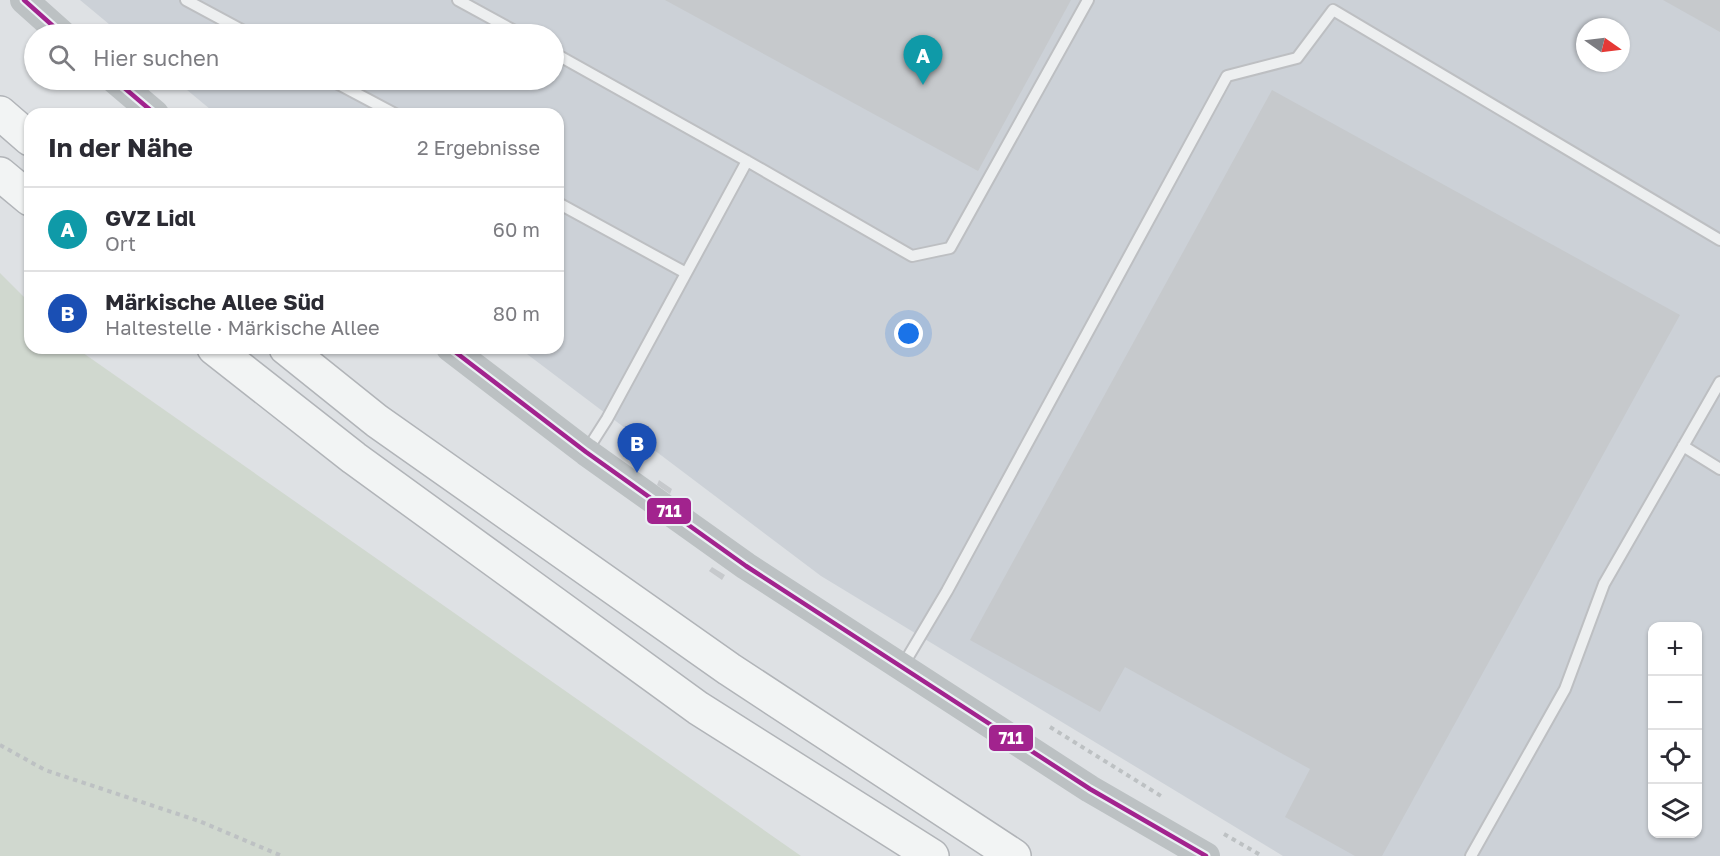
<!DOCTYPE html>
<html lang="de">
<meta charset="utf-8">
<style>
:root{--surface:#fff;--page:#f7f7f7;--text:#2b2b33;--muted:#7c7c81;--line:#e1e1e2;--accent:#666f77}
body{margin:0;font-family:"Golos Text",sans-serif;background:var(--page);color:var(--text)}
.controls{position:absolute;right:18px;bottom:18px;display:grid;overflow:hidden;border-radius:12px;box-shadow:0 2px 4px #0004}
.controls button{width:54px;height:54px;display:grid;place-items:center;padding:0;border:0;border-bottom:2px solid var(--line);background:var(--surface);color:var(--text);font:30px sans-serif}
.compass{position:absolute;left:1576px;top:18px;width:54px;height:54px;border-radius:50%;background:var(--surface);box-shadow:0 2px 4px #0004;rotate:104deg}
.you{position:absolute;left:909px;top:334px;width:21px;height:21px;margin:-15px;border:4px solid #fff;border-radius:50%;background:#1a73e8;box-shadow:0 0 0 9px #1a73e833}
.badge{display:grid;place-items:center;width:39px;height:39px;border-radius:50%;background:var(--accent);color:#fff;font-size:20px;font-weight:700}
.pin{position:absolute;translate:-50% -50px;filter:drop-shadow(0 2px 3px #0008)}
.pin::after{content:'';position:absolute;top:32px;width:21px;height:18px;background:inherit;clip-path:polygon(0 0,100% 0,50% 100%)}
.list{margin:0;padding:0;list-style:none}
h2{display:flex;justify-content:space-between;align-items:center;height:78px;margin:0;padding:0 24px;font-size:26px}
h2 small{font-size:20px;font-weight:400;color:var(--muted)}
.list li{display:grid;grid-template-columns:39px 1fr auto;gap:18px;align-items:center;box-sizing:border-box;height:84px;padding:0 24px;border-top:2px solid var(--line)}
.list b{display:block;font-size:22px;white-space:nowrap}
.list p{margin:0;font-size:20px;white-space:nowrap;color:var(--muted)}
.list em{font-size:20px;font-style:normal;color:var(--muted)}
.icon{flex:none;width:33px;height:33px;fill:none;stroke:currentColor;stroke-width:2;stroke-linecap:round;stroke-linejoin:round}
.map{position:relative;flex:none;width:1720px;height:856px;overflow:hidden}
.search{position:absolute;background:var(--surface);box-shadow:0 2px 4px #0004;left:24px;top:24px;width:540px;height:66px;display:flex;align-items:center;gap:15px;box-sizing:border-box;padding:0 21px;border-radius:33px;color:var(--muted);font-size:22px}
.panel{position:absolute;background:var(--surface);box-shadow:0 2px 4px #0004;left:24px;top:108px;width:540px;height:246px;border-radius:18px}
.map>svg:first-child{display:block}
</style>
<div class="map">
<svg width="1720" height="856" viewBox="0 0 1720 856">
<rect width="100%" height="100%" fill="#dee1e4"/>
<!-- built -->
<path fill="#ccd1d7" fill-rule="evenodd" d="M80,0H1720V856H1283L821,576L519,348H558V114H216L175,80H554V34H121ZM1585,27H1621V63H1585ZM1652,626H1698V834H1652Z"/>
<!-- green -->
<path fill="#d0d8cf" d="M0,273L30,303V348H76L801,856H0Z"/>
<!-- building -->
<path fill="#c6c9cc" d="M665,0H1071L978,171Z
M1663,0H1720V32Z
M1272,90L1680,315L1382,856H1355L1285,817L1310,769L1125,667L1100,712L970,640Z
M659,480L672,489L670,494L657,485Z
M712,567L725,575L722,580L709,571Z"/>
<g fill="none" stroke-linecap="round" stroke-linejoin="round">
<!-- lane casing -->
<g stroke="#bdbfc2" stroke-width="14">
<path id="lane" d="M186,0L249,34
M458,0L520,34
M554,53L747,161L912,256L950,248L1088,0
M331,80L395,114
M558,203L686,273
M1683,446L1720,469
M586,452L607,419L747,161
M902,667L947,591L1227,76L1297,58L1333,10L1720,240
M1471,856L1565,689L1604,584L1720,382"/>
</g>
<!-- highway casing -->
<g stroke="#b1b4b8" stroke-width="36">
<path id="highway" d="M0,113L30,139
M0,174L30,199
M214,348L354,458L698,708L932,856
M286,348L377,421L729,669L1014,856"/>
</g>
<!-- path -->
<path stroke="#bdc1c3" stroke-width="4" stroke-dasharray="4.5 4.5" stroke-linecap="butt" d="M1050,727L1161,796
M0,745L45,770L199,821L282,856
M1224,834L1262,856"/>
<!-- lane -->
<use href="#lane" stroke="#edeff0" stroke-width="10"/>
<!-- secondary -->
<path stroke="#bcc1c3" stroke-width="28" d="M24,0L62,34
M115,80L155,114
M450,348L586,452L746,566L1090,789L1206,856"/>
<!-- highway -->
<use href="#highway" stroke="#f2f4f4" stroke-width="33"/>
<!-- bus-1 casing -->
<g stroke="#ebf0f4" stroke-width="9">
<path id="bus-1" d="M24,0L62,34
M115,80L155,114
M450,348L586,452L746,566L1090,789L1206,856"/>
</g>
<!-- bus-1 -->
<use href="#bus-1" stroke="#a2238e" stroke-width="4.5"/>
</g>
<g stroke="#ebf0f4" stroke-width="2">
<rect x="646" y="497" width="46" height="28" rx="6" fill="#a2238e"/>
<rect x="988" y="724" width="46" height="28" rx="6" fill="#a2238e"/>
</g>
<g font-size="16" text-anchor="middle" font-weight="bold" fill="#fff">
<text x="669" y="517">711</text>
<text x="1011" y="744">711</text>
</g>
</svg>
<div class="controls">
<button>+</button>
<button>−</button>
<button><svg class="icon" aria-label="locate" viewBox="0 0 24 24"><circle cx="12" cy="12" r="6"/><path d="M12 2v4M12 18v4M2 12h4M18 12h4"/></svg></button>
<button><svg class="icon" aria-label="layers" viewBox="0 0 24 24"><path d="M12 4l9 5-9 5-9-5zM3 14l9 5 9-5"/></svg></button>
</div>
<svg class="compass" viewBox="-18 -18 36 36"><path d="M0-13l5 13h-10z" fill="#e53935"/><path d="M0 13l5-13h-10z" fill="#7c7c81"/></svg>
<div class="you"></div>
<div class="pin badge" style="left:923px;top:85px;background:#0f9aa8">A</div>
<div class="pin badge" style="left:637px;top:473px;background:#1a4fb4">B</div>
<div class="search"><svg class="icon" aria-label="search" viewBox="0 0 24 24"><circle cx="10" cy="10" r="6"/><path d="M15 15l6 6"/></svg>Hier suchen</div>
<section class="panel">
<h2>In der Nähe<small>2 Ergebnisse</small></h2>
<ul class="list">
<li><span class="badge" style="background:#0f9aa8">A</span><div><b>GVZ Lidl</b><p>Ort</p></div><em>60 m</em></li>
<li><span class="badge" style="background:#1a4fb4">B</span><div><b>Märkische Allee Süd</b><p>Haltestelle · Märkische Allee</p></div><em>80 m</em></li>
</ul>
</section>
</div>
